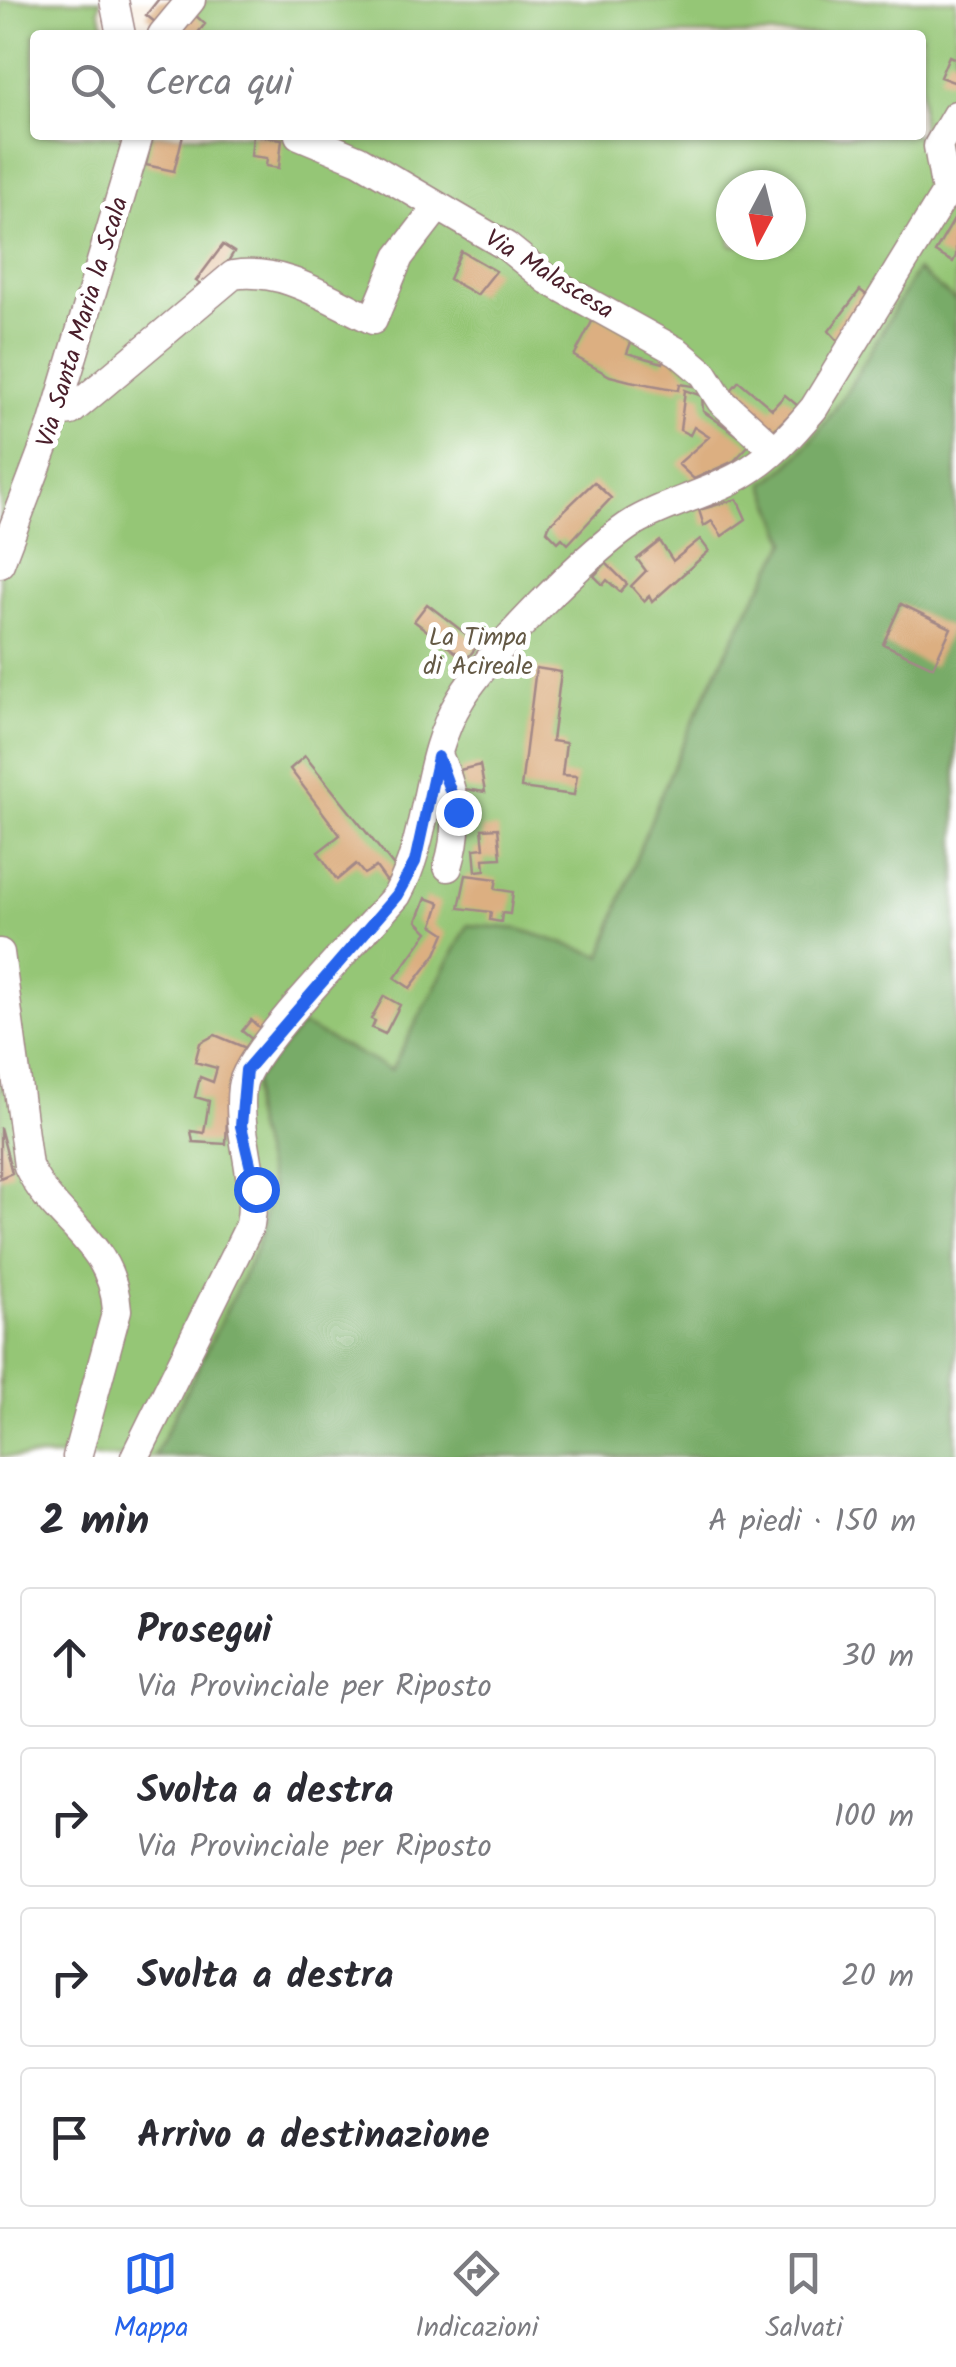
<!DOCTYPE html>
<html lang="it">
<meta charset="utf-8">
<style>
:root{--surface:#fff;--page:#f2f2f3;--text:#2b2b33;--muted:#7c7c81;--line:#e1e1e2;--accent:#2563eb}
body{margin:0;font-family:Kalam,sans-serif;background:var(--page);color:var(--text)}
.compass{position:absolute;left:716px;top:170px;width:90px;height:90px;border-radius:50%;background:var(--surface);box-shadow:0 2px 8px #0004;rotate:187deg}
.stop{position:absolute;width:30px;height:30px;margin:-22px;border:8px solid #2563eb;border-radius:50%;background:#fff}
.stop.end{background:#2563eb;border-color:#fff;box-shadow:0 2px 10px #0008}
.list{margin:0;padding:0;list-style:none}
h2{display:flex;justify-content:space-between;align-items:center;height:130px;margin:0;padding:0 40px;font-size:42px}
h2 small{font-size:32px;font-weight:400;color:var(--muted)}
.list li{display:grid;grid-template-columns:65px 1fr auto;gap:30px;align-items:center;box-sizing:border-box;height:140px;margin:0 20px 20px;padding:0 20px;border:2px solid var(--line);border-radius:10px}
.list b{display:block;font-size:38px;white-space:nowrap}
.list p{margin:0;font-size:32px;white-space:nowrap;color:var(--muted)}
.list em{font-size:32px;font-style:normal;color:var(--muted)}
.icon{flex:none;width:55px;height:55px;fill:none;stroke:currentColor;stroke-width:2;stroke-linecap:round;stroke-linejoin:round}
.map{position:relative;flex:none;width:956px;height:1457px;overflow:hidden}
.search{position:absolute;background:var(--surface);box-shadow:0 2px 8px #0004;left:30px;right:30px;top:30px;height:110px;display:flex;align-items:center;gap:25px;box-sizing:border-box;padding:0 35px;border-radius:10px;color:var(--muted);font-size:38px}
.sheet{height:770px;background:var(--surface)}
nav{display:flex;justify-content:space-around;align-items:center;box-sizing:border-box;height:140px;border-top:2px solid var(--line);background:var(--surface);font-size:28px;color:var(--muted)}
nav a{display:grid;justify-items:center;gap:5px}
nav .on{color:var(--accent)}
.map>svg:first-child{display:block}
</style>
<div class="map">
<svg width="956" height="1457" viewBox="0 0 956 1457">
<rect width="100%" height="100%" fill="#fff"/>
<filter id="ink" filterUnits="userSpaceOnUse"><feTurbulence type="fractalNoise" baseFrequency=".01" numOctaves="2"/><feDisplacementMap in="SourceGraphic" scale="20" xChannelSelector="R" yChannelSelector="G"/><feConvolveMatrix kernelMatrix="1 2 1 2 8 2 1 2 1" color-interpolation-filters="sRGB"/></filter>
<filter id="wash" filterUnits="userSpaceOnUse"><feTurbulence type="fractalNoise" baseFrequency=".0048" numOctaves="4" result="noise"/><feDisplacementMap in="SourceGraphic" scale="40" xChannelSelector="R" yChannelSelector="G"/><feGaussianBlur stdDeviation="2.25" result="paint"/><feColorMatrix in="noise" values="0 0 0 0 0 0 0 0 0 0 0 0 0 0 0 0 0 1.4 0 .05"/><feComposite in="paint" operator="in"/></filter>
<g filter="url(#wash)">
<rect width="100%" height="100%" fill="#f9f0e3"/>
<!-- green -->
<path fill="#95c676" stroke="#707250" stroke-width="2.5" fill-rule="evenodd" d="M0,0H101L99,9L107,35H35V135H921V35H174L206,0H956V1457H0ZM731,185H791V245H731Z"/>
<!-- forest -->
<path fill="#78ab67" stroke="#616549" stroke-width="2.5" d="M917,270L956,301V1457H154L255,1252L271,1188L252,1112L255,1079L302,1025L391,1070L468,925L519,929L602,956C649,810 709,673 787,542L764,483C825,449 880,331 917,270Z"/>
<g id="blocks">
<!-- building -->
<path fill="#dcaf81" d="M158,0H181L160,26L146,15Z
M193,13L205,24L196,35H181L177,32Z
M949,56L956,59V83L940,77Z
M153,135H183L174,171L146,165Z
M253,135L282,139L279,168L266,166L267,158L251,156Z
M956,216V256L953,262L935,252Z
M223,245L234,252L210,290L196,281Z
M461,251L496,271L477,295L449,279Z
M860,290L869,297L840,343L829,331Z
M596,314L633,337L627,353L663,363L666,351L699,387L680,384L679,390L630,381L610,376L574,356Z
M739,381L772,409L785,395L798,406L770,434L726,396Z
M685,390L702,396L703,411L750,444L734,461L694,479L678,464L709,437L694,427L690,435L680,430Z
M594,482L611,498L568,544L562,538L558,542L547,531L549,525Z
M737,499L746,519L722,536L712,521L704,526L699,510Z
M700,539L709,551L652,602L649,596L644,601L631,586L646,571L637,559L660,541L673,561Z
M606,563L627,584L620,592L607,580L603,585L594,576Z
M427,604L479,644L466,660L414,621Z
M901,604L951,628L933,667L883,644Z
M536,668L561,672L552,741L566,743L562,775L577,776L574,795L521,788Z
M305,756L396,869L387,882L376,867L364,874L356,864L337,880L318,852L340,835L290,769Z
M480,765L485,792L464,789L460,770Z
M498,828L501,858L484,859L485,870L476,871L474,849L484,848L482,829Z
M466,875L497,879L495,889L513,892L510,914L502,913L501,922L490,920L491,912L459,908Z
M426,898L440,903L433,925L445,933L436,954L410,988L395,978L428,932L417,921Z
M384,996L400,1005L385,1034L372,1028L375,1021L371,1019Z
M251,1020L262,1030L253,1040L242,1031Z
M215,1035L246,1048L228,1089L226,1144L193,1142L191,1131L204,1133L209,1101L195,1097L200,1077L213,1082L217,1068L195,1062L200,1043Z
M0,1127L12,1173L0,1178Z"/>
</g>
</g>
<g filter="url(#ink)">
<use href="#blocks" fill-opacity="0" stroke="#a28887" stroke-width="2.5"/>
<g fill="none" stroke-linecap="round" stroke-linejoin="round">
<!-- minor casing -->
<g stroke="#a28887" stroke-width="31">
<path id="minor" d="M114,0L121,35
M162,35L191,0
M299,135L359,160L506,246L548,280L678,352L704,374L721,401L775,450
M946,192L938,146L956,115
M56,413L71,411L233,275C283,267 328,299 373,320L399,257L436,209
M0,563L52,426L139,135
M439,757C456,797 461,824 448,867
M0,953L28,1166C55,1224 112,1239 117,1310L77,1457
M135,1457L250,1225C259,1177 236,1135 242,1087C246,1050 367,931 397,895C431,833 424,758 460,700C486,656 593,546 636,521C669,502 708,494 741,475C770,459 793,433 814,408L956,176"/>
</g>
<!-- minor -->
<use href="#minor" stroke="#fff" stroke-width="28"/>
</g>
</g>
<g fill="none" stroke-linecap="round" stroke-linejoin="round" filter="url(#ink)">
<!-- route -->
<path stroke="#2563eb" stroke-width="12" d="M256,1189L241,1126L246,1070L397,895L415,862L438,757L458,812"/>
</g>
<g text-anchor="middle" dominant-baseline="central" stroke-width="10" stroke-linejoin="round" paint-order="stroke">
<!-- street labels -->
<g font-size="25" fill="#4a1f2b" stroke="#fff">
<text transform="translate(549 275) rotate(32)">Via Malascesa</text>
<text transform="translate(83 322) rotate(-73)">Via Santa Maria la Scala</text>
</g>
<!-- park labels -->
<g font-size="25" fill="#645945" stroke="#fff">
<text x="478" y="638">La Timpa<tspan x="478" dy="29">di Acireale</tspan></text>
</g>
</g>
</svg>
<svg class="compass" viewBox="-18 -18 36 36"><path d="M0-13l5 13h-10z" fill="#e53935"/><path d="M0 13l5-13h-10z" fill="#7c7c81"/></svg>
<div class="stop" style="left:256px;top:1189px"></div>
<div class="stop end" style="left:458px;top:812px"></div>
<div class="search"><svg class="icon" aria-label="search" viewBox="0 0 24 24"><circle cx="10" cy="10" r="6"/><path d="M15 15l6 6"/></svg>Cerca qui</div>
</div>
<section class="sheet">
<h2>2 min<small>A piedi · 150 m</small></h2>
<ul class="list">
<li><svg class="icon" aria-label="ahead" viewBox="0 0 24 24"><path d="M12 20V5M6 11l6-6 6 6"/></svg><div><b>Prosegui</b><p>Via Provinciale per Riposto</p></div><em>30 m</em></li>
<li><svg class="icon" aria-label="right" viewBox="0 0 24 24"><path d="M7 20v-9h11M14 6l5 5-5 5"/></svg><div><b>Svolta a destra</b><p>Via Provinciale per Riposto</p></div><em>100 m</em></li>
<li><svg class="icon" aria-label="right" viewBox="0 0 24 24"><path d="M7 20v-9h11M14 6l5 5-5 5"/></svg><div><b>Svolta a destra</b></div><em>20 m</em></li>
<li><svg class="icon" aria-label="arrive" viewBox="0 0 24 24"><path d="M6 21V4h12l-3 4 3 4H6"/></svg><div><b>Arrivo a destinazione</b></div></li>
</ul>
</section>
<nav>
<a class="on"><svg class="icon" aria-label="map" viewBox="0 0 24 24"><path d="M3 6l6-2 6 2 6-2v14l-6 2-6-2-6 2zM9 4v14M15 6v14"/></svg>Mappa</a>
<a><svg class="icon" aria-label="directions" viewBox="0 0 24 24"><path d="M12 3l9 9-9 9-9-9zM9 14v-3h6M13 9l2 2-2 2"/></svg>Indicazioni</a>
<a><svg class="icon" aria-label="saved" viewBox="0 0 24 24"><path d="M7 4h10v16l-5-4-5 4z"/></svg>Salvati</a>
</nav>
